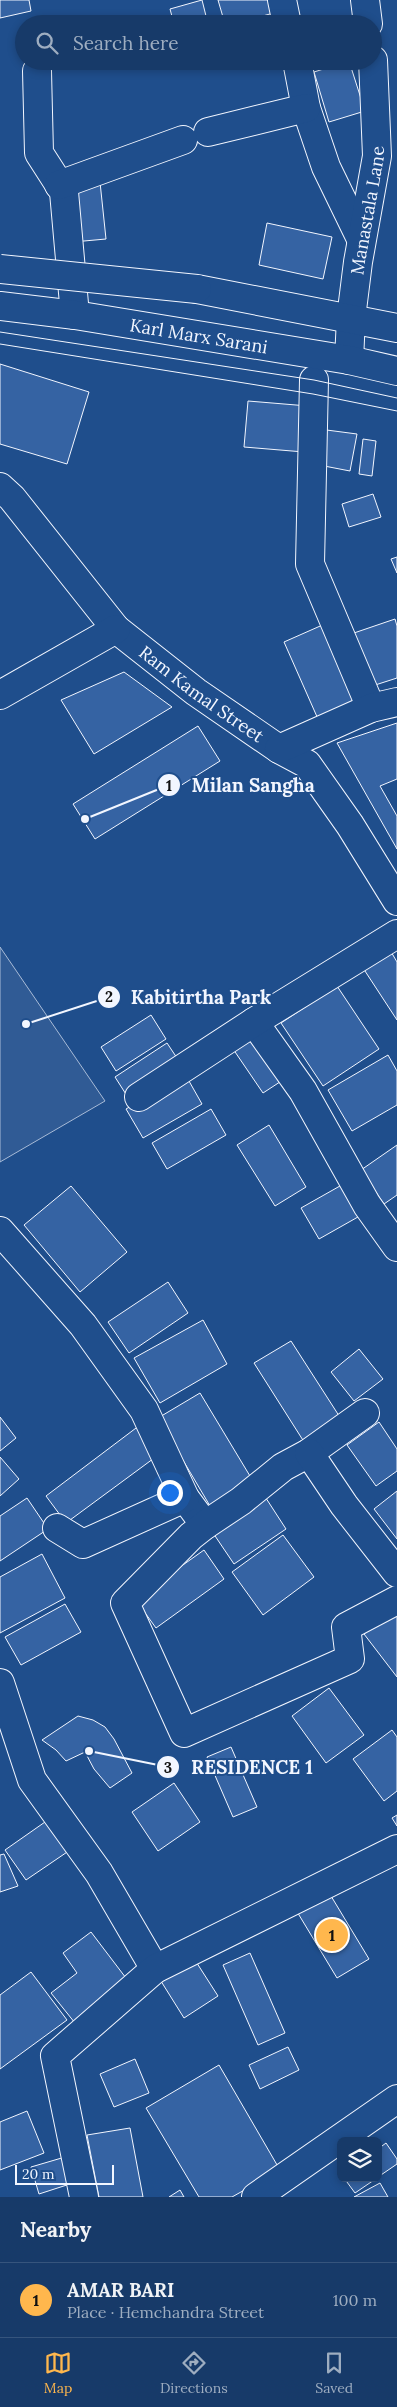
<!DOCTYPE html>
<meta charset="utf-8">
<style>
:root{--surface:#173a69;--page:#244571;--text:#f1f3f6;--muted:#9eadc0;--line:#36547d;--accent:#ffb74d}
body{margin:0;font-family:Lora,serif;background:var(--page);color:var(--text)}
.controls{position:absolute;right:15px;bottom:15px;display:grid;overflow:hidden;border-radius:8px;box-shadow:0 2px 8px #0003}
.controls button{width:45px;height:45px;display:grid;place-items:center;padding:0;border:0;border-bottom:1px solid var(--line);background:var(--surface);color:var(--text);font:25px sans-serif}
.scale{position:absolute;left:15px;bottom:12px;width:99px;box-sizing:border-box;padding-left:5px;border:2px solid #f2f6ff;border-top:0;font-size:14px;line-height:18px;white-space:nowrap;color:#f2f6ff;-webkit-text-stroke:4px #1f4e8c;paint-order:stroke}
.you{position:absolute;left:169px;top:1492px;width:18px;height:18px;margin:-12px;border:4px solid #fff;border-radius:50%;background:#1a73e8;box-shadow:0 0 0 8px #1a73e833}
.badge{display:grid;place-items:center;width:32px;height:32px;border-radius:50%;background:var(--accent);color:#111;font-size:16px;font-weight:700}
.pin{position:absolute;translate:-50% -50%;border:2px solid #fff;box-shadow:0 1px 5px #0006}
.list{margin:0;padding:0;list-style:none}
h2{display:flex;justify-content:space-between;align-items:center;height:65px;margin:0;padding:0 20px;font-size:21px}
h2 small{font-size:16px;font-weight:400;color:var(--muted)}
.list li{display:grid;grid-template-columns:32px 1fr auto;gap:15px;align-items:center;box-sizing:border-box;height:75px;padding:0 20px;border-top:1px solid var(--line)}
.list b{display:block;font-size:19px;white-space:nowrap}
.list p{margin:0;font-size:16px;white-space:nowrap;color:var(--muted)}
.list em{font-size:16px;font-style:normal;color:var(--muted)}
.icon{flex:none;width:28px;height:28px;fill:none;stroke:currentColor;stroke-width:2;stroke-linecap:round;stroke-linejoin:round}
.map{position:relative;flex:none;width:397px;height:2197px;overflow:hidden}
.search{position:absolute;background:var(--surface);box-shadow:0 2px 8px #0003;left:15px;right:15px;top:15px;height:55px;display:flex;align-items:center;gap:12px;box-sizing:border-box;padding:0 18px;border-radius:28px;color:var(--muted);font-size:19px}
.sheet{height:140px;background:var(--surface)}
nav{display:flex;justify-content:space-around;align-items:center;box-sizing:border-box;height:70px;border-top:1px solid var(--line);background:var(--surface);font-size:14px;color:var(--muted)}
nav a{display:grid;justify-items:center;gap:2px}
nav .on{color:var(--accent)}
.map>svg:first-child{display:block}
</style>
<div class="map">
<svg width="397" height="2197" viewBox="0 0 397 2197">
<rect width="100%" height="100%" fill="#1f4e8c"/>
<!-- built -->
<path fill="#305b95" stroke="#a8bbd7" d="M0,947L105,1101L0,1162Z"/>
<!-- building -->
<path fill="#3563a3" stroke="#f2f6ff" d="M0,0H29L31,11L0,18Z
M202,0L208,24H174L170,9Z
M218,0H274L277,12L234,24H225Z
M185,61H199L186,65Z
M349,61L365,111L329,122L314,72Z
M100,182L106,239L73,242L68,185Z
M267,223L332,237L323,279L259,265Z
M0,364L89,392L67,464L0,444Z
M248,401L308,406L304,452L244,447Z
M319,429L357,434L350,471L319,465Z
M363,439L376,441L372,476L359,474Z
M373,494L381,517L349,527L342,504Z
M397,557V573L391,559Z
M395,619L397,626V678L369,687L351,634Z
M327,623L362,700L318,719L284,642Z
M124,672L172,707L94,754L61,700Z
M397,723V779L380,786L397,816V849L337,743Z
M198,726L220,761L95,839L73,804Z
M390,950L397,962V1020L363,968Z
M337,986L379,1049L323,1086L281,1023Z
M151,1015L166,1039L116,1071L101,1047Z
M254,1030L286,1078L263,1093L231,1046Z
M167,1043L181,1064L129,1099L115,1077Z
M388,1055L397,1071V1105L352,1131L328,1090Z
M185,1074L202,1104L143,1138L126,1109Z
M211,1109L226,1135L167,1169L152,1143Z
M269,1125L306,1187L275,1206L237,1145Z
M397,1145V1195L384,1204L361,1170Z
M347,1182L365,1213L319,1239L301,1208Z
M71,1186L127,1252L80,1292L24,1225Z
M168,1282L188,1313L129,1353L108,1322Z
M203,1320L227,1364L160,1403L134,1358Z
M291,1341L343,1422L306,1445L254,1363Z
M359,1349L383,1379L354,1401L331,1372Z
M200,1393L256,1486L213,1511L158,1418Z
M0,1417L16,1438L0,1451Z
M379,1422L397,1449V1471L376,1486L347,1445Z
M140,1425L161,1453L66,1523L46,1496Z
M0,1457L19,1479L0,1496Z
M397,1491V1539L374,1509Z
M262,1492L286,1529L234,1564L209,1527Z
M27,1498L48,1529L0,1561V1516Z
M283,1535L314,1577L263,1615L232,1572Z
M204,1550L224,1579L156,1628L135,1599Z
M42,1554L65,1598L0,1633V1577Z
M65,1604L81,1632L21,1665L5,1637Z
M397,1609V1677L364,1634Z
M329,1688L364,1735L326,1763L292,1716Z
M78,1716L93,1720L105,1727L114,1739L132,1773L110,1788L94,1769L85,1752L66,1761L56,1750L42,1740Z
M392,1730L397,1737V1791L384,1801L353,1759Z
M231,1747L257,1807L233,1817L207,1757Z
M174,1783L200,1822L158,1851L132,1812Z
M55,1815L76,1846L26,1880L5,1850Z
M397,1815V1826L392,1818Z
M4,1854L18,1886L0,1892V1855Z
M328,1891L369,1959L337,1978L296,1910Z
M91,1932L129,1982L75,2023L51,1993L77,1973L63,1953Z
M250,1953L285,2033L258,2045L223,1965Z
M193,1957L218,1996L184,2018L159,1978Z
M31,1972L67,2020L0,2069V1995Z
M288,2047L299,2070L260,2089L249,2065Z
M135,2059L149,2093L114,2107L100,2074Z
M219,2065L280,2170L232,2197H199L146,2108Z
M27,2111L44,2153L0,2170V2122Z
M130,2128L143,2197H99L87,2135Z
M386,2143L397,2159V2164L378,2177V2149Z
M65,2157L73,2183L39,2194L31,2167Z
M344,2178H377L355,2193Z
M380,2183L388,2197H354Z
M180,2190L184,2197H169Z"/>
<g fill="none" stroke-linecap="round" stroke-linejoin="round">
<!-- minor casing -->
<g stroke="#f2f6ff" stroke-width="30">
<g id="minor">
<path d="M282,0L287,24"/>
<path d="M365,0L368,24"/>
<path d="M297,61L306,108L326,167L361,239"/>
<path d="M37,71L39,153L64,192L75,315"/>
<path d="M208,132L306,108"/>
<path d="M59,185L183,140"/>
<path id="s1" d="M349,360L351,318L358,262L377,156L373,60"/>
<path d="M314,380L310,564L371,708"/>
<path id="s2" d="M0,487L12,498L116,629L196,692L279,749L307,764L350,825L397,901"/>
<path d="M0,695L116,629"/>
<path d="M279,749L371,708L397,702"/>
<path d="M254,1022L303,1091L367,1205L397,1247"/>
<path d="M139,1097L254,1022L397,934"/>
<path d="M0,1231L83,1325L144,1410L185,1498L205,1525"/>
<path d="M365,1413L309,1453L283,1467L241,1501L205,1525L191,1536L125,1603L184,1733L350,1659L346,1627L397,1600"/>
<path d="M309,1453L344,1505L397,1573"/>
<path d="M57,1528L83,1544L185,1498"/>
<path d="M0,1683L32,1780L99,1873L155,1969"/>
<path d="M84,2197L55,2056L155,1969L397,1849"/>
<path d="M256,2197L397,2099"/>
</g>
</g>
<!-- major casing -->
<g stroke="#f2f6ff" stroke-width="30">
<g id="major">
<path d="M197,289L397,328"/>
<path id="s3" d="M0,306L75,315L349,360L397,371"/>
</g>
</g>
<!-- minor -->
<use href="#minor" stroke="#1f4e8c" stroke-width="28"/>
<!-- major -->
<use href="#major" stroke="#1f4e8c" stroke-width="28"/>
<!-- tram -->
<path stroke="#f2f6ff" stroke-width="1" d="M0,332L314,380L397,398
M0,344L313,394L397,411"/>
<!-- major-bridge casing -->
<g stroke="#f2f6ff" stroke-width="30" stroke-linecap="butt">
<path id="major-bridge" d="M0,269L197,289"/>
</g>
<!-- major-bridge -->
<use href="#major-bridge" stroke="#1f4e8c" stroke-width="28"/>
</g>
<g text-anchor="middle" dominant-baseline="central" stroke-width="4" stroke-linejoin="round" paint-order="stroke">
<!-- street labels -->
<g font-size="18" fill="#f2f6ff" stroke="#1f4e8c">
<text stroke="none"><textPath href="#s1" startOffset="151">Manastala Lane</textPath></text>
<text stroke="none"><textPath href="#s3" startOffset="201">Karl Marx Sarani</textPath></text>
<text stroke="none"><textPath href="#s2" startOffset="291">Ram Kamal Street</textPath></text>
</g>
</g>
<!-- callouts -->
<path fill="none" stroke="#f2f6ff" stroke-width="2" d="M85 819L169 785M26 1024L109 997M89 1751L168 1767"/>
<g fill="#f2f6ff" stroke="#1f4e8c" stroke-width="2">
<circle cx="85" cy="819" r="5"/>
<circle cx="26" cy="1024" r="5"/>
<circle cx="89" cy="1751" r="5"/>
<circle cx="169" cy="785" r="12"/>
<circle cx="109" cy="997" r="12"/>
<circle cx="168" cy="1767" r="12"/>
</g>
<g font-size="15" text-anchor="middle" font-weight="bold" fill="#111">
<text x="169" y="791">1</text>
<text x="109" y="1002">2</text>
<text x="168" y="1773">3</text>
</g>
<g font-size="19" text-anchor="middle" font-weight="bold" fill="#f2f6ff" stroke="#1f4e8c" stroke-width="4" stroke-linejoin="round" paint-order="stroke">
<text x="253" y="792">Milan Sangha</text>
<text x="201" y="1004">Kabitirtha Park</text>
<text x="252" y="1774">RESIDENCE 1</text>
</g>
</svg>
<div class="controls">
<button><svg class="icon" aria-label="layers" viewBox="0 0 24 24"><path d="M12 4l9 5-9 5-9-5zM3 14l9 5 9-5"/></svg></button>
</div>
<div class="scale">20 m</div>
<div class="you"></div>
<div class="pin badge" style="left:332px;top:1935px">1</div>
<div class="search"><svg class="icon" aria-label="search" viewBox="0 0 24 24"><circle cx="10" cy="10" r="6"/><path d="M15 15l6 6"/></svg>Search here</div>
</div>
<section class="sheet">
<h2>Nearby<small></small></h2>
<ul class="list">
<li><span class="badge">1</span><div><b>AMAR BARI</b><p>Place · Hemchandra Street</p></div><em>100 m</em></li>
</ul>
</section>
<nav>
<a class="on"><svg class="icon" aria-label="map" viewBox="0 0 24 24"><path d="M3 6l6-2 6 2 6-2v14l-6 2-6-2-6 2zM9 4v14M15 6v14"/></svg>Map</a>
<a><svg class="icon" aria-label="directions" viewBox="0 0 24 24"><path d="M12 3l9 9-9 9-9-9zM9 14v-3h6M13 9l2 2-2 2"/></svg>Directions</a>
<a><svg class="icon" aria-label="saved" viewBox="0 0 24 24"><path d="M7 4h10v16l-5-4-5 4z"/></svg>Saved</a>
</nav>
